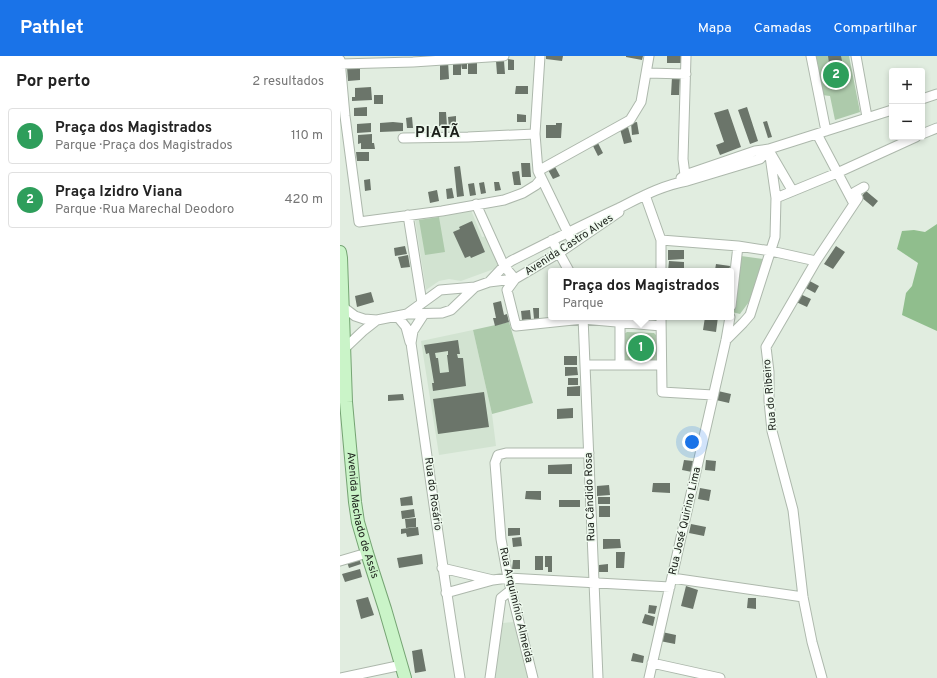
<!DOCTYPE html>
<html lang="pt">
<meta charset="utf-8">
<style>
:root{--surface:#fff;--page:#f2f2f2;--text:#222;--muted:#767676;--line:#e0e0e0;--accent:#1a73e8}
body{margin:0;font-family:Overpass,sans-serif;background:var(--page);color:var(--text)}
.controls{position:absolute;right:12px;top:12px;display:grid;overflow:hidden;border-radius:4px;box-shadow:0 2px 6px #0003}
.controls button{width:36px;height:36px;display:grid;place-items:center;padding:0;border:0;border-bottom:1px solid var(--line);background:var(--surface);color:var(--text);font:20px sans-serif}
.you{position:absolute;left:352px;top:386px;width:14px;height:14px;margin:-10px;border:3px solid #fff;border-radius:50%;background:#1a73e8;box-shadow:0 0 0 6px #1a73e833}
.badge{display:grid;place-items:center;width:26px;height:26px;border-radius:50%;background:var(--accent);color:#fff;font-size:13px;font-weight:700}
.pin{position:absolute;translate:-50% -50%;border:2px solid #fff;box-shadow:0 1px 4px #0006}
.popup{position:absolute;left:208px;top:212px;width:186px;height:52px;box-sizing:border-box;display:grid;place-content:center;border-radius:4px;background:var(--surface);filter:drop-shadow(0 1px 3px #0005);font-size:13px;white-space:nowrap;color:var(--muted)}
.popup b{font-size:15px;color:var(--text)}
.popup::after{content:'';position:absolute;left:50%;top:100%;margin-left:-8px;border:8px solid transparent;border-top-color:var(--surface)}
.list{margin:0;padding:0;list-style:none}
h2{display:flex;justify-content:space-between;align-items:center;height:52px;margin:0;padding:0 16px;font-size:17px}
h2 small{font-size:13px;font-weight:400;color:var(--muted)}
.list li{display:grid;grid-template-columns:26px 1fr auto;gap:12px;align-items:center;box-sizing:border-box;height:56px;margin:0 8px 8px;padding:0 8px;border:1px solid var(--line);border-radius:4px}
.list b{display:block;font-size:15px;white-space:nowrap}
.list p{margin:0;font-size:13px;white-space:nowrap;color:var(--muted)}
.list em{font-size:13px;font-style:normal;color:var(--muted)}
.map{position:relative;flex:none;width:597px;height:622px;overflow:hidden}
header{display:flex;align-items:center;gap:24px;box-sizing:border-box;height:56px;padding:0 20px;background:var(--accent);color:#fff}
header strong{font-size:19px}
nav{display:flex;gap:22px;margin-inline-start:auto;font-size:14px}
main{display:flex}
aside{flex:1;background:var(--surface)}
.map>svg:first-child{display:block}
</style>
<header>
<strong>Pathlet</strong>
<nav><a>Mapa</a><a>Camadas</a><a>Compartilhar</a></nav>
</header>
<main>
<aside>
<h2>Por perto<small>2 resultados</small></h2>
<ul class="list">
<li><span class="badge" style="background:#2e9e5b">1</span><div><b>Praça dos Magistrados</b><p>Parque · Praça dos Magistrados</p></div><em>110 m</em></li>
<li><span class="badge" style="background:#2e9e5b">2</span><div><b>Praça Izidro Viana</b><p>Parque · Rua Marechal Deodoro</p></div><em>420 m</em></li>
</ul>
</aside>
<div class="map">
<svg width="597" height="622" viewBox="0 0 597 622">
<rect width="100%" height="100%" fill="#e1ede0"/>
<!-- built -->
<path fill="#d2e3d1" d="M131,154L142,181L148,180L160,208L154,213L121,225L109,223L99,225L86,234L75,163Z
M133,274L152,358L156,390L99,399L81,285Z
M174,566L188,622H155L163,567Z"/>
<!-- green -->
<path fill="#adcaab" d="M476,0H509L520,56L495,64L490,40L482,39Z
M99,161L105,196L85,199L79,164Z
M401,200L423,203L411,243L400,258L392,256Z
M169,266L193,347L152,358L133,274Z
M287,276L314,277L317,280L319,302L317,304L313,306L284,305V278Z"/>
<!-- forest -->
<path fill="#90be8d" d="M597,168V275L562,259L566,237L572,230L578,207L557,193L562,175L574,174L585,176Z"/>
<!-- building -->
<path fill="#6b756a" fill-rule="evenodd" d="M206,0H223L222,5L206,3Z
M286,0H303L302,4L286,1Z
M327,0H343V7H327Z
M488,0H501L502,5L489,7Z
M168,3L174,4V14H168Z
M127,4V13H122L121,8V19H113V5Z
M108,5L109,23L100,24V6Z
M128,5H137V18H128Z
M156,5H164L165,18H157Z
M20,10V24L8,25L7,11Z
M332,21H340L339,39H331Z
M176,30H188V38H175Z
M31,31L32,44L12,45V41H15V32Z
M34,39H43V48H34Z
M27,51V60H14V52Z
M407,51L418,85L410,88L398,54Z
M388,53L401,91L380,99L376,89L384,86L374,57Z
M99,56H106L107,70H99Z
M177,58L186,59V66H177Z
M116,60V71L109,72L108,61Z
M72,61L73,72H67L66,62Z
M427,65L432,81L428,82L423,66Z
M53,66L63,67V75L40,76V67Z
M297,66L299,78L292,79L291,67Z
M31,67V76L17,77V68Z
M216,67H222L221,82H206V69H216Z
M288,71L292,86L284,88L280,73Z
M32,78V87H34L35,93H21V87L18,88V79Z
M257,85L263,97L258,100L252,88Z
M16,96H29V105H17Z
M181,107H190L191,121H182Z
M214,109L220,120L213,123L207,112Z
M120,110L124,140L117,141L114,111Z
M179,115L181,129H174L172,116Z
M30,123L31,134L25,135L24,124Z
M144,126L146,137L141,138L139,127Z
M154,126H159L161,134L155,135Z
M134,127L136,139L130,140L128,128Z
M112,132L114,142L107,143L106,133Z
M97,134L99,145L90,147L88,136Z
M526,135L538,145L533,151L521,141Z
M132,165L145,196L131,202L130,200L125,202L113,176L120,173L119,171Z
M65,190L67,198L55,200L54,192Z
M496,190L505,196L493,213L484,208Z
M328,194H344V203L328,204Z
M68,199L70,211L61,212L58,201Z
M329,205L344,206V215H328Z
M376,208L390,210L389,215L375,214Z
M466,223L479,230L475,237L462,230Z
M31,236L34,246L17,251L15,240Z
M458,237L471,243L467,251L454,245Z
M161,245L164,259L167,258L169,266L155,270L153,262H156L153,247Z
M193,252H199V263H194Z
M190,254L191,263L182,264L181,255Z
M365,261H378L376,276L363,274Z
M118,284L120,298H117L118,302H123L126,330L93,335L92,327H94L89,297L86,298L84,289ZM108,295V299H107L109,316L100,317L98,302H96L95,297Z
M224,300H237V309H224Z
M225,311H237L238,319L225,320Z
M228,322H238V329H228Z
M240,330V340H227V331Z
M378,335L391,338L389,347L376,344Z
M144,336L149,371L98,378L93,343Z
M63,338L64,344L48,345V339Z
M233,352V362L217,363V353Z
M344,404L353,405L352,416L342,414Z
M366,404L376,405L375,415L365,414Z
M232,408V418H208V409Z
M313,427H330V437L312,436Z
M269,429L270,439L257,440V430Z
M360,432L371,434L369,445L358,443Z
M186,435H201V444L185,443Z
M72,440L73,449L61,450L60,442Z
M258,441H270V448H258Z
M219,444H240V451H219Z
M259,450H270V461H259Z
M74,453L75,461L62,463L61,455Z
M76,462V471L66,472L65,463Z
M351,468L366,471L364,480L349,477Z
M78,471L79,479L67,481L66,477L61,478V473Z
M168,472H180V479L168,480Z
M181,481L182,490L173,491L172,482Z
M263,483H280L281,492L263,493Z
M276,496H285L284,512H276Z
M82,498L83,508L59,512L57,502Z
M195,500H203V514H195Z
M205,500H212V516H208V511H205Z
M19,502L21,508L9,512L7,506Z
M173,504H180V513H172Z
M268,508V516H259V509Z
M20,513L22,521L5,526L2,518Z
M346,530L358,534L353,553L341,550Z
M28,541L34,559L21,563L16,544Z
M408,542H416V553L407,552Z
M309,549L317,550L315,558L308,557Z
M305,558L315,561L313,570L302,567Z
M322,576L336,579L335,588L320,585Z
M82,593L86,615L75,617L72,595Z
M293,597L304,600L303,607L291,605Z"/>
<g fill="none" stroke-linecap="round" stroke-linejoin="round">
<!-- minor casing -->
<g stroke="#adb8ac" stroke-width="11">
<path id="minor" d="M200,0L195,78L198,115L230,181
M346,0L343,103L345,119L347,124
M471,0L486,75
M516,0L527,61
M0,4L5,60L19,166L102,155L164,144L183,137L196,129L201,123
M0,8L73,6L164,0
M307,17L346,18
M582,43L597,38
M477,78L514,148
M582,78L597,72
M63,82L128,81L195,78
M431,98L452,134
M198,115L290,64L301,46L309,0
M341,122L345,119L415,95L429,93L552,54
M305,139L321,184V215
M436,142L497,117L576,81
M136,148L164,210L175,223L167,234L176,270L243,263L321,270
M68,159L82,247
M212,184L229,215
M321,184L398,190L431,195L476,205
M149,226L164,210L171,205C207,187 242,169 279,152C301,141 323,129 347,125L420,103L429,93
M391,250L398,190
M3,251L15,260L24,263L37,264L67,258L102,257L111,254L135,231
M67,258L100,234L135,231L149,226L175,223L219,197L279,156
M84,258L73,275L71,287C87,399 102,511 120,622
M57,260L66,271L70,286
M243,261L258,622
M321,261L322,336L373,339
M280,267V308
M386,284L403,267L410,259L435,181L436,142L429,93
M4,293L23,275L37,264
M246,309H321
M0,505L27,497
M102,512L153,524L106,537
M332,522L463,541
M153,524L168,522L330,531
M312,607L380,622
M1,622L62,609
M150,622L161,542L171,534
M193,622L168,522L161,483L155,407L158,399L166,397H249
M309,622L386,284L390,261
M482,622L472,586L463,541L453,454L432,375L429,345V316L426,291L476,205L518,142L515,136L524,131"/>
</g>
<!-- major casing -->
<g stroke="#75a473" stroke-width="14">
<g id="major">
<path id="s1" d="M0,196L1,202L6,346L15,446L18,466L27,497L45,553L65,622"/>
</g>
</g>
<!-- minor -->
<use href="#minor" stroke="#fff" stroke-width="9"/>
<!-- major -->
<use href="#major" stroke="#caf4c8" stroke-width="12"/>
</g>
<g text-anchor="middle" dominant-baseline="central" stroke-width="3" stroke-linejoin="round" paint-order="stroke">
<!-- street labels -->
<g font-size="11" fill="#1b1f1a" stroke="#eefaee">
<text transform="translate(229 189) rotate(-33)">Avenida Castro Alves</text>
<text transform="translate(430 339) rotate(-95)">Rua do Ribeiro</text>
<text transform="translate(93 438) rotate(82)">Rua do Rosário</text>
<text transform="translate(250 441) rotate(-92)">Rua Cândido Rosa</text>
<text stroke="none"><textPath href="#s1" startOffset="265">Avenida Machado de Assis</textPath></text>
<text transform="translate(345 465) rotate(-77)">Rua José Quirino Lima</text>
<text transform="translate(176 549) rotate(77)">Rua Arquimínio Almeida</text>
</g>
<!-- district labels -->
<g font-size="15" font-weight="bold" letter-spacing="1" fill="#1b1f1a" stroke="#eefaee">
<text x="98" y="77">PIATÃ</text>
</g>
</g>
</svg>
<div class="controls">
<button>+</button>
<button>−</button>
</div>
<div class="you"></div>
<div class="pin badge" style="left:301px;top:292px;background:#2e9e5b">1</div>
<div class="popup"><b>Praça dos Magistrados</b>Parque</div>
<div class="pin badge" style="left:496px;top:19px;background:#2e9e5b">2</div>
</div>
</main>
